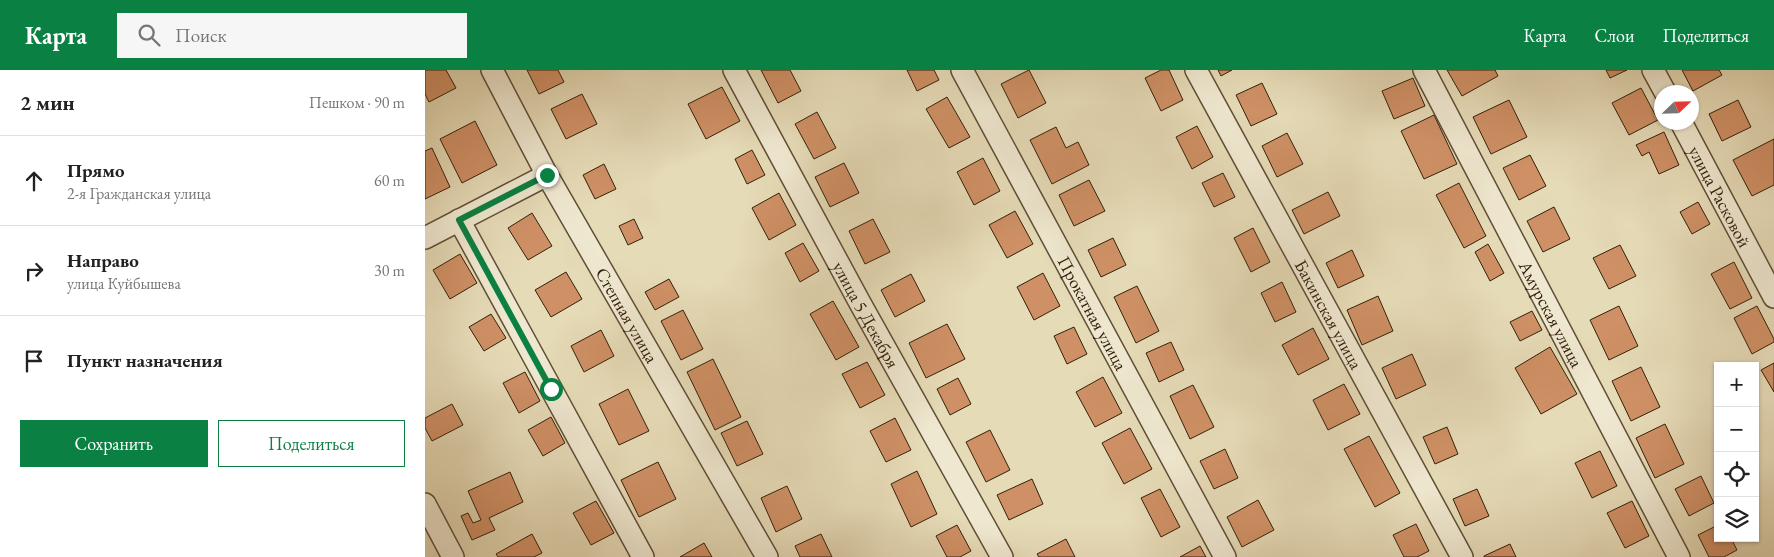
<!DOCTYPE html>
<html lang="ru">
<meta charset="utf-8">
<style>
:root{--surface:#fff;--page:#f6f6f6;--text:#222;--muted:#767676;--line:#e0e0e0;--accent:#0b8043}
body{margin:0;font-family:"EB Garamond",serif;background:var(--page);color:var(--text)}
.controls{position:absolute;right:15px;bottom:15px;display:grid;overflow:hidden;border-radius:0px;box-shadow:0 1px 4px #0004}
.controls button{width:45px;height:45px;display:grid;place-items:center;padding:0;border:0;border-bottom:1px solid var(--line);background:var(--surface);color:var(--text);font:25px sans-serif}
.compass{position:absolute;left:1229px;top:15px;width:45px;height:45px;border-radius:50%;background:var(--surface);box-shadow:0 1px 4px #0004;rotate:67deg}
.stop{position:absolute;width:15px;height:15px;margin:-11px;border:4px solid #0b8043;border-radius:50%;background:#fff}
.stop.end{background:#0b8043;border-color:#fff;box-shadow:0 1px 5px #0008}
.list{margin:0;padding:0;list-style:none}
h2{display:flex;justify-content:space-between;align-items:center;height:65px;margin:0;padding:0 20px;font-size:21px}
h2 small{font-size:16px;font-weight:400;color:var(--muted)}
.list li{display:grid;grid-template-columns:32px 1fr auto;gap:15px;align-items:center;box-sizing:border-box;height:90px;padding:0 20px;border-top:1px solid var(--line)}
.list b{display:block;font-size:19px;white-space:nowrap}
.list p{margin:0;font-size:16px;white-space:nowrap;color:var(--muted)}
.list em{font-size:16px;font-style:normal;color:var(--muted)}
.actions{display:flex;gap:10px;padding:15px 20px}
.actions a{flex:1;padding:11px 0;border:1px solid var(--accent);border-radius:0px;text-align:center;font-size:18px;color:var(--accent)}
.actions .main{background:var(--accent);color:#fff}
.icon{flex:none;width:28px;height:28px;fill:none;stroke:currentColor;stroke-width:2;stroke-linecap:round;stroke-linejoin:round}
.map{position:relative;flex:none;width:1349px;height:487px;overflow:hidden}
header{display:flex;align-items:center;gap:30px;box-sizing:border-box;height:70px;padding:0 25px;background:var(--accent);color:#fff}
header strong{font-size:24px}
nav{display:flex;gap:28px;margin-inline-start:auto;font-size:18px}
.search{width:350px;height:45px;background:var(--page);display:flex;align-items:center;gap:12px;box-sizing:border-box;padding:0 18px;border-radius:0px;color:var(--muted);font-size:19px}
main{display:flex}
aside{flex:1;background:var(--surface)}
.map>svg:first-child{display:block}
</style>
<header>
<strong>Карта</strong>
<div class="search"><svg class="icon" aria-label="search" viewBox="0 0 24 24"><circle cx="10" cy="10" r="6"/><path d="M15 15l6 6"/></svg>Поиск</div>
<nav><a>Карта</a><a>Слои</a><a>Поделиться</a></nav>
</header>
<main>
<aside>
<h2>2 мин<small>Пешком · 90 m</small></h2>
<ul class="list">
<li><svg class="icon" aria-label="ahead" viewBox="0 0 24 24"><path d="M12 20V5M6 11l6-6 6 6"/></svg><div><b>Прямо</b><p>2-я Гражданская улица</p></div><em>60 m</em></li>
<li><svg class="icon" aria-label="right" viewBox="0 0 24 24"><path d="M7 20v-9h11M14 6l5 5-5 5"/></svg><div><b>Направо</b><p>улица Куйбышева</p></div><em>30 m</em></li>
<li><svg class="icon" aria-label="arrive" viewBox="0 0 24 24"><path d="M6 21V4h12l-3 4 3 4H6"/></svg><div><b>Пункт назначения</b></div></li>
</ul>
<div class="actions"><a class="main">Сохранить</a><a>Поделиться</a></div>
</aside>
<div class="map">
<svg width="1349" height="487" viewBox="0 0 1349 487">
<rect width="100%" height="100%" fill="#e6dbb7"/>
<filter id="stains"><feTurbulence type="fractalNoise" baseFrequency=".004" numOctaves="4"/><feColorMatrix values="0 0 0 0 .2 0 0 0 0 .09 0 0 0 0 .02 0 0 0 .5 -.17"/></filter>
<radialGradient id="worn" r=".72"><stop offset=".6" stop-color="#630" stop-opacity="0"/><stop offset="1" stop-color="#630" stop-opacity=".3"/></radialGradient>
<!-- building -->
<path fill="#cf9065" stroke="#33200b" d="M0,0H21L31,18L4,32L0,24Z
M102,0H133L139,12L114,24Z
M336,0H365L376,21L353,33Z
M482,0H509L514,10L492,21Z
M604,0L621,33L593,48L576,14Z
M736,0H744L758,30L736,41L720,8Z
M793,0H807L796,6Z
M1022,0H1070L1073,6L1037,26Z
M1181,0H1202L1185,8Z
M1257,0H1294L1297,5L1268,21Z
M988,8L1000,36L969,49L957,21Z
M837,13L852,44L826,56L811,25Z
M297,17L315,51L281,69L263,34Z
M1216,18L1233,50L1204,65L1187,33Z
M157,24L172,54L141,69L126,39Z
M522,27L545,67L524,78L501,39Z
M1084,30L1102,67L1066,84L1048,47Z
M1313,30L1326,57L1297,71L1284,44Z
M392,42L411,78L389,89L370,54Z
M1009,45L1032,94L999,109L976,61Z
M50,51L72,95L37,113L15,69Z
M772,56L788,87L767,99L751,67Z
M631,57L641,78L653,72L664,95L627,114L605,70Z
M1239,62L1254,95L1234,104L1224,82L1217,86L1211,75Z
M862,63L878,94L852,107L837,76Z
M1349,69V115L1327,126L1308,90Z
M7,78L25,117L0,129V81Z
M327,80L340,105L322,114L310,89Z
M1105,85L1121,116L1094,130L1078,98Z
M558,88L575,121L549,135L532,102Z
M419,93L434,123L405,137L390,107Z
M179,94L191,119L170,129L158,105Z
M798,103L810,127L789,137L777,113Z
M664,110L680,141L649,156L634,125Z
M1034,113L1061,166L1039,178L1011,125Z
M903,122L915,146L879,164L867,140Z
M354,123L371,155L344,170L327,138Z
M1273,132L1285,154L1267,164L1255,142Z
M1129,137L1145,169L1118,182L1102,151Z
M590,141L608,174L582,188L564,155Z
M107,143L127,176L103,190L83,158Z
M209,149L218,168L203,175L194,156Z
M448,149L465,182L440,194L424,161Z
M828,158L845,192L826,202L809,168Z
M688,168L701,195L676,207L663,180Z
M378,173L394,201L375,212L360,183Z
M1063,174L1079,203L1065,211L1050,182Z
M1195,175L1211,206L1184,219L1168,188Z
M927,180L939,206L913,218L901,193Z
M35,184L52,213L25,229L8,200Z
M1309,192L1327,228L1305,239L1286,204Z
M141,202L157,229L126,247L110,220Z
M618,203L635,236L609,250L592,217Z
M486,204L500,231L470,247L456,220Z
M244,209L254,227L230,240L220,222Z
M857,212L871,242L850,252L836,223Z
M712,216L734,261L711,273L689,227Z
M953,226L968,261L937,275L922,240Z
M408,231L434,277L411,290L385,244Z
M1194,236L1213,276L1184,290L1165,250Z
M1332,236L1349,269V272L1327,284L1309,248Z
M258,240L278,279L256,290L236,251Z
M1107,241L1117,260L1095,271L1085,252Z
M66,244L81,268L59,281L44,257Z
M522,254L540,289L501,308L484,273Z
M649,257L662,284L642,294L629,266Z
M888,258L904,289L873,305L857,275Z
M176,260L189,286L159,302L146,276Z
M746,272L759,300L734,312L721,283Z
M1125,277L1152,324L1116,344L1090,298Z
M987,284L1001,315L971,329L957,298Z
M288,289L316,347L290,360L262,302Z
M442,292L460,325L435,338L417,304Z
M1349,293V322L1336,300Z
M1216,297L1235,337L1206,351L1187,311Z
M100,302L115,331L94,343L78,313Z
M678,307L697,343L670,357L651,322Z
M533,308L546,334L525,345L512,319Z
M919,314L935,344L903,360L888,330Z
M768,315L789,357L765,369L745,326Z
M203,319L224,361L194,375L174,334Z
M27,334L38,355L7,371L0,358V348Z
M126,347L140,373L118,386L103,360Z
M470,348L486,380L461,392L445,361Z
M322,351L338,384L312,396L296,363Z
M1240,354L1259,394L1230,408L1211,368Z
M1022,357L1033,384L1010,394L998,367Z
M705,358L727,399L699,414L677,373Z
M565,360L585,400L561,412L541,372Z
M944,366L975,423L950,437L919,379Z
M800,379L813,408L789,419L775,391Z
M1175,381L1192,416L1167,428L1150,393Z
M233,392L251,429L214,447L196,410Z
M492,401L512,444L486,457L466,414Z
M85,402L98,432L64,448L70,460L47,470L36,446L43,443L48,453L56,450L43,421Z
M1276,406L1289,433L1264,446L1250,419Z
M607,409L618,434L584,450L572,425Z
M362,416L377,449L351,462L336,428Z
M735,419L755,457L736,467L716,428Z
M1052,419L1064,446L1040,456L1028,429Z
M833,430L849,460L817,477L802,447Z
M171,431L189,463L166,475L148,443Z
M1207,431L1224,466L1200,478L1182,443Z
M991,454L1004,481L992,487H979L968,465Z
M532,455L546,481L535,487H522L511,466Z
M1293,455V468H1306L1312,480L1299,487H1284L1273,465Z
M107,464L117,483L109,487H73L71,484Z
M396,464L407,487H375L370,476Z
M641,469L650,487H614L612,484Z
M279,473L287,487H255Z
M1085,474L1091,487H1059V486Z
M775,476L781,487H755Z"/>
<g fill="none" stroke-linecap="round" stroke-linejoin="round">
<!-- minor casing -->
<g stroke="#604f36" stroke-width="24">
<g id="minor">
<path id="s1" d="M67,0L122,105L342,487"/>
<path id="s2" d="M309,0L435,233L577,487"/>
<path id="s3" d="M537,0L800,487"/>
<path id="s4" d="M771,0L1037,487"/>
<path id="s5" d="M999,0L1254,487"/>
<path d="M1228,0L1240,22"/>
<path id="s6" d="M1256,52L1349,227"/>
<path d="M34,150L218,487"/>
<path d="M0,168L122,105"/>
<path d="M0,434L28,487"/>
</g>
</g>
<!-- minor -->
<use href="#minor" stroke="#efe8d0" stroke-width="21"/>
</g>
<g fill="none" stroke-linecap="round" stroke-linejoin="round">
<!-- route -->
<path stroke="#0b8043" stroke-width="6" d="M122,105L34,150L126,319"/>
</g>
<g text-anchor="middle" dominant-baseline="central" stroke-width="4" stroke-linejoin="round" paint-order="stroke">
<!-- street labels -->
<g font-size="18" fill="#33200b" stroke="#efe8d0">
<text stroke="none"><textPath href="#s6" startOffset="84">улица Расковой</textPath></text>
<text stroke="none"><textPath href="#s2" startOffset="278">улица 5 Декабря</textPath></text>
<text stroke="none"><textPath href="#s3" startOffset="276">Прокатная улица</textPath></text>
<text stroke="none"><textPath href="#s4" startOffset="278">Бакинская улица</textPath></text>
<text stroke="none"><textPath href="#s5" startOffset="275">Амурская улица</textPath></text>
<text stroke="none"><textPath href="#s1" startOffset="280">Степная улица</textPath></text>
</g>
</g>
<rect width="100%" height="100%" filter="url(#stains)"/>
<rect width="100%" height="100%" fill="url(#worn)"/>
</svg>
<div class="controls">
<button>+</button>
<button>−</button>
<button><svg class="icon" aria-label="locate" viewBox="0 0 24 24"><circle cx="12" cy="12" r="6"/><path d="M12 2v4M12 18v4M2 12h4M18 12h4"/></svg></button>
<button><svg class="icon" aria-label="layers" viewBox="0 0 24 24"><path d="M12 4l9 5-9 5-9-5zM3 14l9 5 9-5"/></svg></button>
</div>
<svg class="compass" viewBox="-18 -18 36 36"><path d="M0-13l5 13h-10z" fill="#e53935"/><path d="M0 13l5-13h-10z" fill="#767676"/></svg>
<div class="stop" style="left:126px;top:319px"></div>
<div class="stop end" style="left:122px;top:105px"></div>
</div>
</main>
